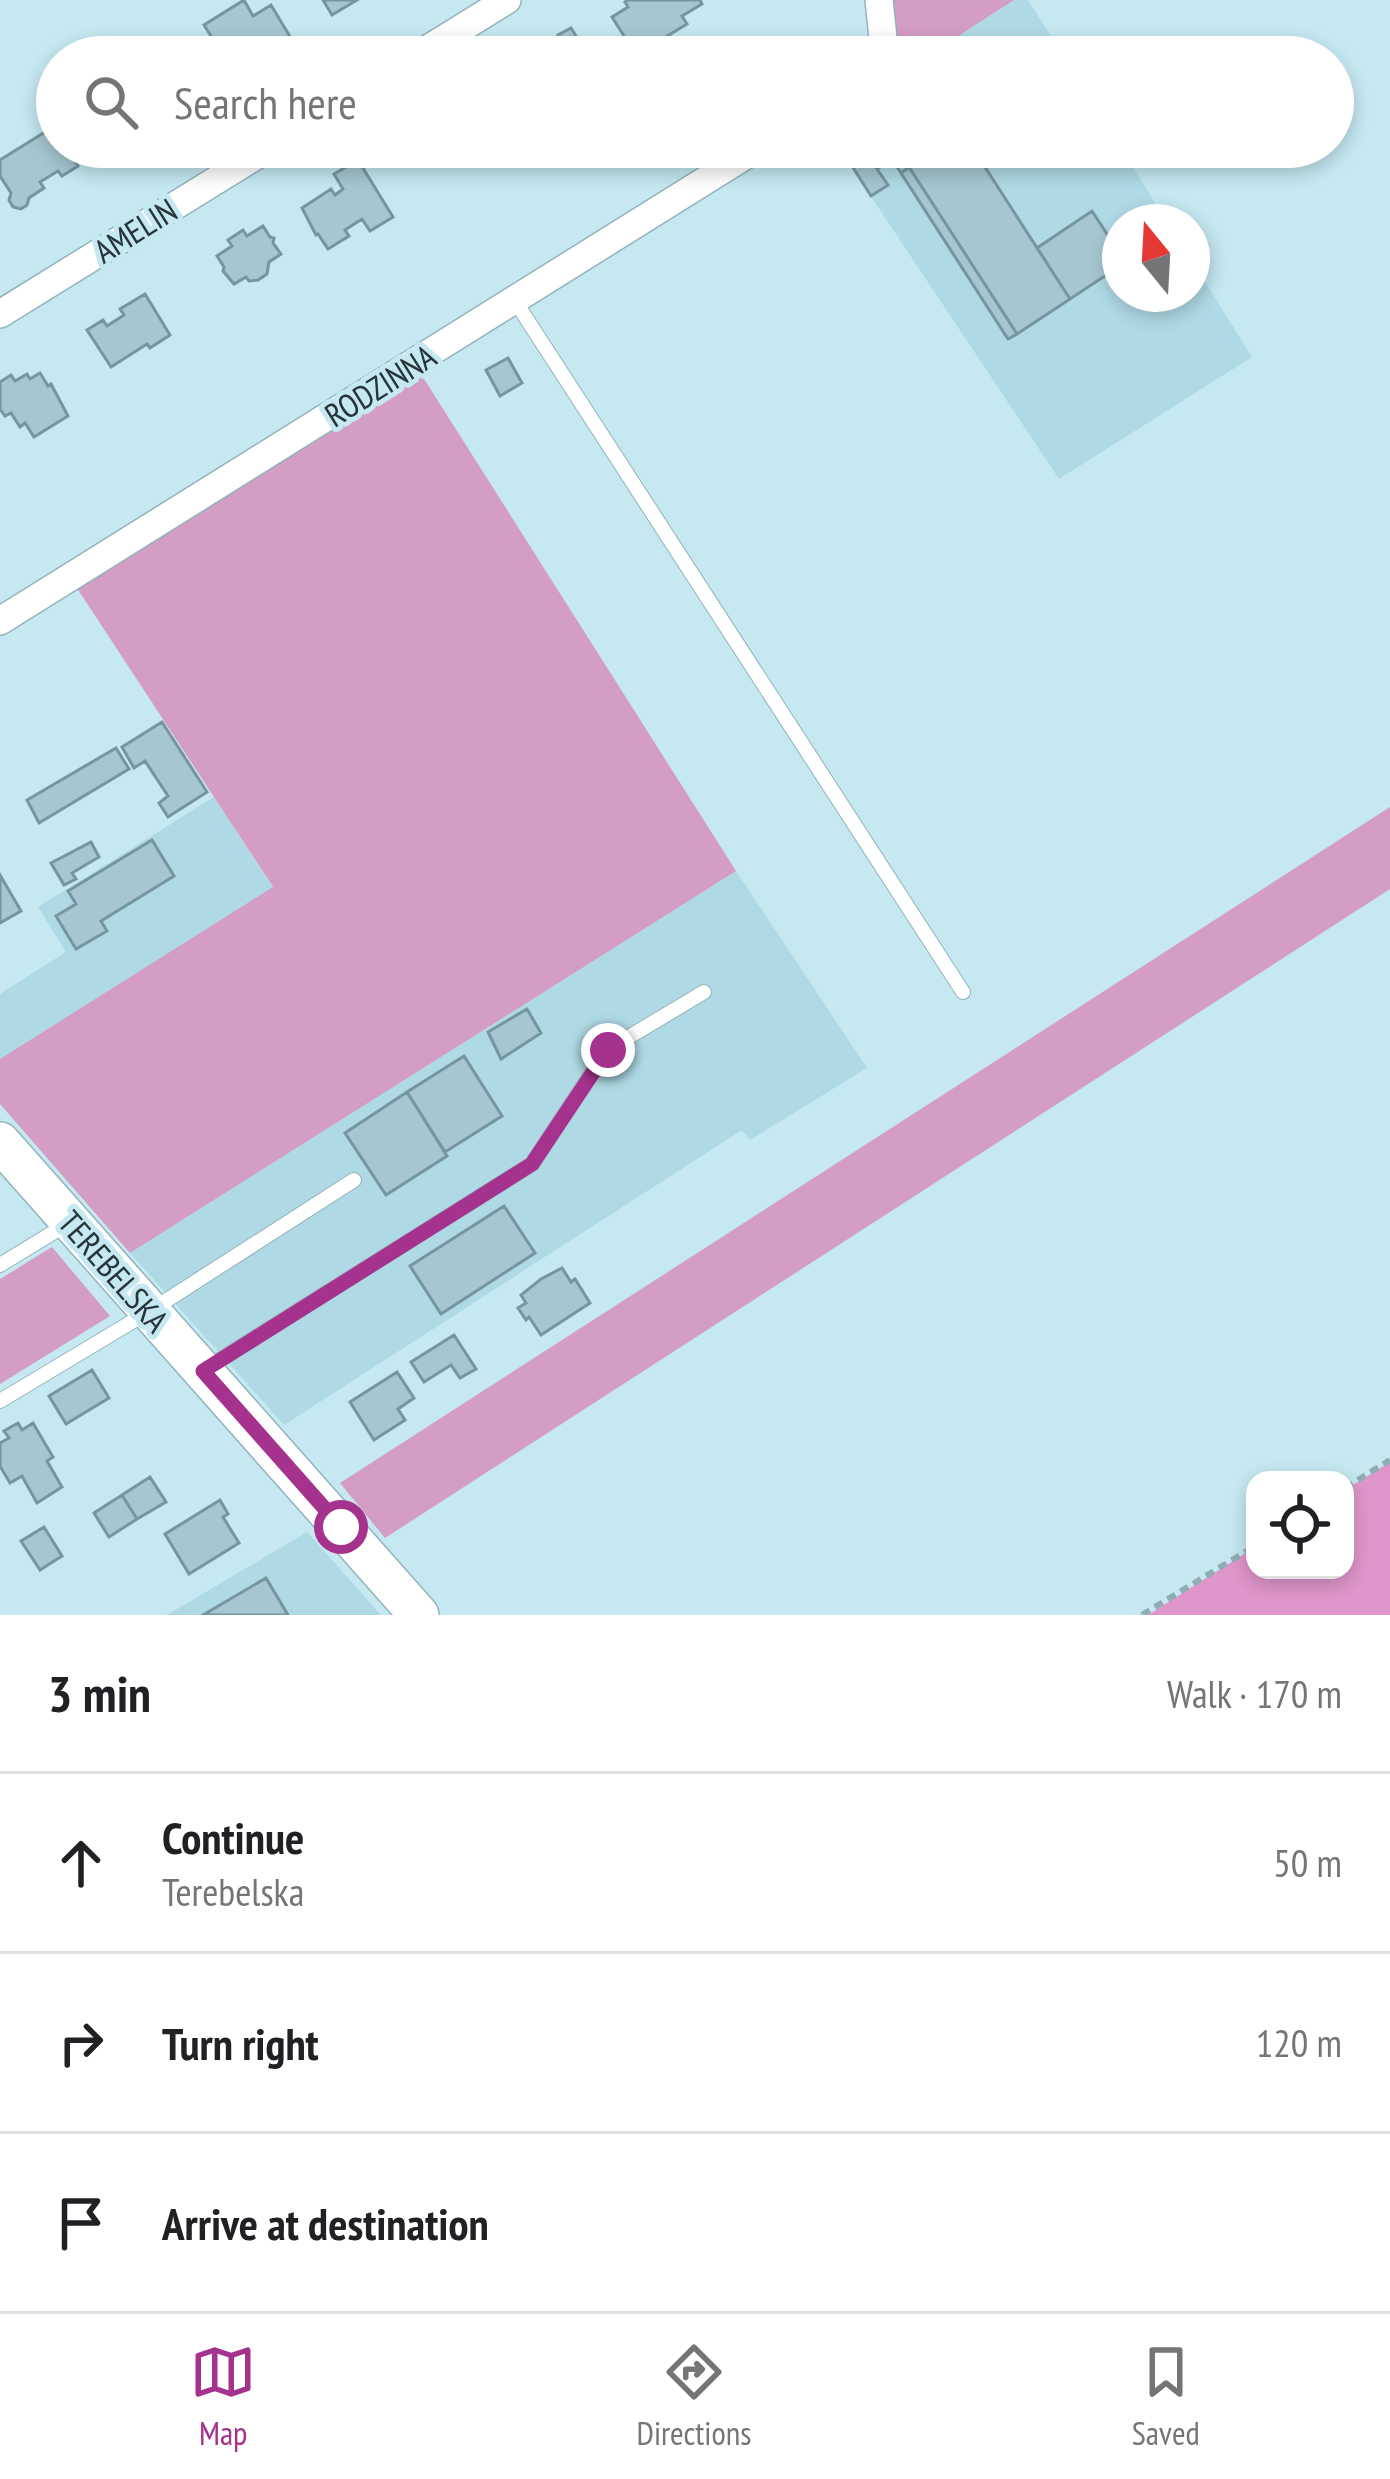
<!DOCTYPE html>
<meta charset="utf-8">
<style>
:root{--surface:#fff;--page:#f2f2f2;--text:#202124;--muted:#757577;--line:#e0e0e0;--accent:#a5328c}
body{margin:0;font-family:"PT Sans Narrow",sans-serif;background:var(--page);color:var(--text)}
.controls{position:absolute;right:36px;bottom:36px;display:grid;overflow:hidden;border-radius:24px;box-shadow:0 6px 18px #0003}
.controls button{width:108px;height:108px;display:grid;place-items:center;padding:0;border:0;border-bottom:3px solid var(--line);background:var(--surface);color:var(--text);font:60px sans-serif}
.compass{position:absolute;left:1102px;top:204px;width:108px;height:108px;border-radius:50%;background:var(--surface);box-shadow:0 6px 18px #0003;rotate:342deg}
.stop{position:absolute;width:36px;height:36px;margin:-27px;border:9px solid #a5328c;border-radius:50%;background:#fff}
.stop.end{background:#a5328c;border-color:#fff;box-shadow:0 3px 12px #0008}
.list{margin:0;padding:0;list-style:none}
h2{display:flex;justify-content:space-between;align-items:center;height:156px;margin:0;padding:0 48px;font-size:51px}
h2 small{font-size:39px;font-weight:400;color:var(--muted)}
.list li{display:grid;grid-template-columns:78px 1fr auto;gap:36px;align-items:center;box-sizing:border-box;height:180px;padding:0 48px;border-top:3px solid var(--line)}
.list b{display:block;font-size:45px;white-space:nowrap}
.list p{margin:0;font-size:39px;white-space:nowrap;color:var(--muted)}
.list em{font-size:39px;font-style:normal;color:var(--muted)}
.icon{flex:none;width:66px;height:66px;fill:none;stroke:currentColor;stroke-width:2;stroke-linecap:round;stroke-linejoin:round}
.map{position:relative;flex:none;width:1390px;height:1615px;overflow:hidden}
.search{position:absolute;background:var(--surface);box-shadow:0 6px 18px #0003;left:36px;right:36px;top:36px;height:132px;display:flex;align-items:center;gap:30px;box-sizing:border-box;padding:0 42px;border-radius:66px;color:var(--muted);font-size:45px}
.sheet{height:696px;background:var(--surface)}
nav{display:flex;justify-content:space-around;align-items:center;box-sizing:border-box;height:168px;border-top:3px solid var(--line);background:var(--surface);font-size:33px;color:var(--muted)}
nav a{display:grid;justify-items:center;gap:6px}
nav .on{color:var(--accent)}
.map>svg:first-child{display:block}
</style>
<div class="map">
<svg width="1390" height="1615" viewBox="0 0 1390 1615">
<rect width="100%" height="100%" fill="#c5e8f1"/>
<!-- built -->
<path fill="#afdae5" d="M1014,0H1028L1064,57H926Z
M838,147H1120L1167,222H1120V294H1192V261L1252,357L1059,479Z
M214,797L273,888L0,1059V994L66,952L38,907Z
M736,871L867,1068L750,1140L742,1130L284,1425L130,1253Z
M307,1532L381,1615H167Z"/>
<!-- green -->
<path fill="#d49dc4" d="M865,0H1014L926,57H874Z
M419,371L736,871L130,1253L0,1104V1059L273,887L73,582Z
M1390,807V889L385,1538L340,1483Z
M52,1247L110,1316L0,1384V1279Z"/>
<!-- forest -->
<path fill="#df96ca" d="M1390,1462V1615H1148L1255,1547V1570H1345V1490Z"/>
<!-- building -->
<path fill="#a6c7d1" stroke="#76969f" stroke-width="3" d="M244,0L253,16L271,5L292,40L265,57H256L254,54L249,57H233L224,43L218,47L204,25Z
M323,0H357L332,15Z
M628,0H700L702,4L682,16L687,24L636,55L612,17L628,7L625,2Z
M571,28L589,57H561L555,48L558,35Z
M53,127L57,133V147H66L78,166L62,176L58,171L40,182L44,188L29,198L27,205L21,209L13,207L9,200L11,193L0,176V160Z
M840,147H911L877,169L888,185L871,196Z
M911,147H941L901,173L892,159Z
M941,147H972L1070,299L1017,334L909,167Z
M358,160L393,217L370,231L362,219L345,230L349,236L328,249L318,234L316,235L302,208L331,189L335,195L343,189L334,174Z
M909,167L1017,334L1008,339L901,173Z
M1092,211L1120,254V266L1070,299L1037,248Z
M263,226L270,237L274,238L273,243L281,254L269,262L267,274L258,280L249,281L246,277L234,284L223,271L224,267L217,256L232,246L228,240L243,230L247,236Z
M145,294L170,335L150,348L147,344L111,367L87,330L103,320L107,326L124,315L120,309Z
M508,358L522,383L500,396L486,370Z
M40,373L48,386L51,384L68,416L34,437L25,423L20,427L11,413L5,416L0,409V382L11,375L15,381L27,374L30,379Z
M162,722L207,792L168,817L159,803L168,796L145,761L134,768L122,747Z
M116,748L129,769L39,823L27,800Z
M152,840L174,876L101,921L107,931L76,949L56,916L76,904L68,891Z
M91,842L99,857L72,873L76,879L64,885L51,863Z
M0,875L21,911L0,923Z
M527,1009L541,1033L501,1059L488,1032Z
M464,1056L502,1116L445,1152L407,1092Z
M407,1092L447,1156L386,1195L345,1133Z
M504,1206L535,1253L441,1314L410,1266Z
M562,1268L571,1282L575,1279L590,1303L541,1335L529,1317L526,1320L518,1308L526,1303L521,1295L541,1279Z
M454,1335L476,1369L460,1378L451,1365L424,1382L411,1362Z
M92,1370L109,1398L66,1424L49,1396Z
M397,1372L414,1398L398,1409L405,1420L374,1440L350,1402Z
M18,1423L22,1430L33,1423L53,1457L47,1461L62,1487L37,1503L22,1476L10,1483L0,1466V1443L9,1438L4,1431Z
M150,1477L166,1502L137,1519L122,1495Z
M122,1495L137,1519L109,1537L94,1513Z
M220,1500L228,1514L223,1517L239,1543L189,1574L165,1534Z
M44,1527L62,1556L40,1570L21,1541Z
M266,1578L288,1615H203Z"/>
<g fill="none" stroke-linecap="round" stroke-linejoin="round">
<!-- lane casing -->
<g stroke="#92b3bc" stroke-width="16">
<path id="lane" d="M515,301L963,992
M0,1265L67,1224
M207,1368L532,1164L607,1050L704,992
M0,1401L150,1311L354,1180"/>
</g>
<!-- street casing -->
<g stroke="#92b3bc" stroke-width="30">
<path id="street" d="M879,0L885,57
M415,57L507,0
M0,314L270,147
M0,621L759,147"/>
</g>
<!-- secondary casing -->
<g stroke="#92b3bc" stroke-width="42">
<path id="secondary" d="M0,1142L419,1615"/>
</g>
<!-- path -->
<path stroke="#91adb4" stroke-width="6" stroke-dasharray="9 6" stroke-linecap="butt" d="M1345,1488L1390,1460
M1142,1615L1255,1546"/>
<!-- lane -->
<use href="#lane" stroke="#fff" stroke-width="14"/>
<!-- street -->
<use href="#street" stroke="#fff" stroke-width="27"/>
<!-- secondary -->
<use href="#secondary" stroke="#fff" stroke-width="39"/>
</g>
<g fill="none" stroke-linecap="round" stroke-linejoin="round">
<!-- route -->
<path stroke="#a5328c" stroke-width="15" d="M341,1527L203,1371L532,1164L608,1050"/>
</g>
<g text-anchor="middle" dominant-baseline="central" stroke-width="10" stroke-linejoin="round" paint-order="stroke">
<!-- street labels -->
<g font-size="33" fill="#273438" stroke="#c5e8f1">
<text transform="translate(135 230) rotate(-32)">AMELIN</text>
<text transform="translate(380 385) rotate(-32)">RODZINNA</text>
<text transform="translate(114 1271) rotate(49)">TEREBELSKA</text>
</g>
</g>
</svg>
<div class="controls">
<button><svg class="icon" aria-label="locate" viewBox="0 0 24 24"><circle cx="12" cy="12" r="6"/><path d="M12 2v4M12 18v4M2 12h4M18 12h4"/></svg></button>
</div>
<svg class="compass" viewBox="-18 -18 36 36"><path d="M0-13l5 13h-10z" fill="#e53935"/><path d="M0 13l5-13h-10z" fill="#757577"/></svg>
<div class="stop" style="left:341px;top:1527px"></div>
<div class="stop end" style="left:608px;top:1050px"></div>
<div class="search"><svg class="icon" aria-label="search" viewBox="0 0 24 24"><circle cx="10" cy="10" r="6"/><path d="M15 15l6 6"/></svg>Search here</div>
</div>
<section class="sheet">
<h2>3 min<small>Walk · 170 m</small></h2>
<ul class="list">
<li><svg class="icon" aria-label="ahead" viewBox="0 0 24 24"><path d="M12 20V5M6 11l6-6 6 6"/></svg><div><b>Continue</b><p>Terebelska</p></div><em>50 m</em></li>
<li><svg class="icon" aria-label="right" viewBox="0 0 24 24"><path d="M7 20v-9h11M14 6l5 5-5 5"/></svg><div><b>Turn right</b></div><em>120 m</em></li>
<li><svg class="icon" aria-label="arrive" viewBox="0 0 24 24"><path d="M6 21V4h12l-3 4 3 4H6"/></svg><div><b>Arrive at destination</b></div></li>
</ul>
</section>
<nav>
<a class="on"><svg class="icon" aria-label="map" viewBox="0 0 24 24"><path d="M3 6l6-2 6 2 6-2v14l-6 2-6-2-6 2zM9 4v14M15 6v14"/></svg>Map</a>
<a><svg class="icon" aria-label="directions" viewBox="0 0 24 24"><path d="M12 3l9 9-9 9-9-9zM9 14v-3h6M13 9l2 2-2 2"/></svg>Directions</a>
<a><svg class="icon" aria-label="saved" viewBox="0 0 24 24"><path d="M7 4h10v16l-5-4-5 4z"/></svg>Saved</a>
</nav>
